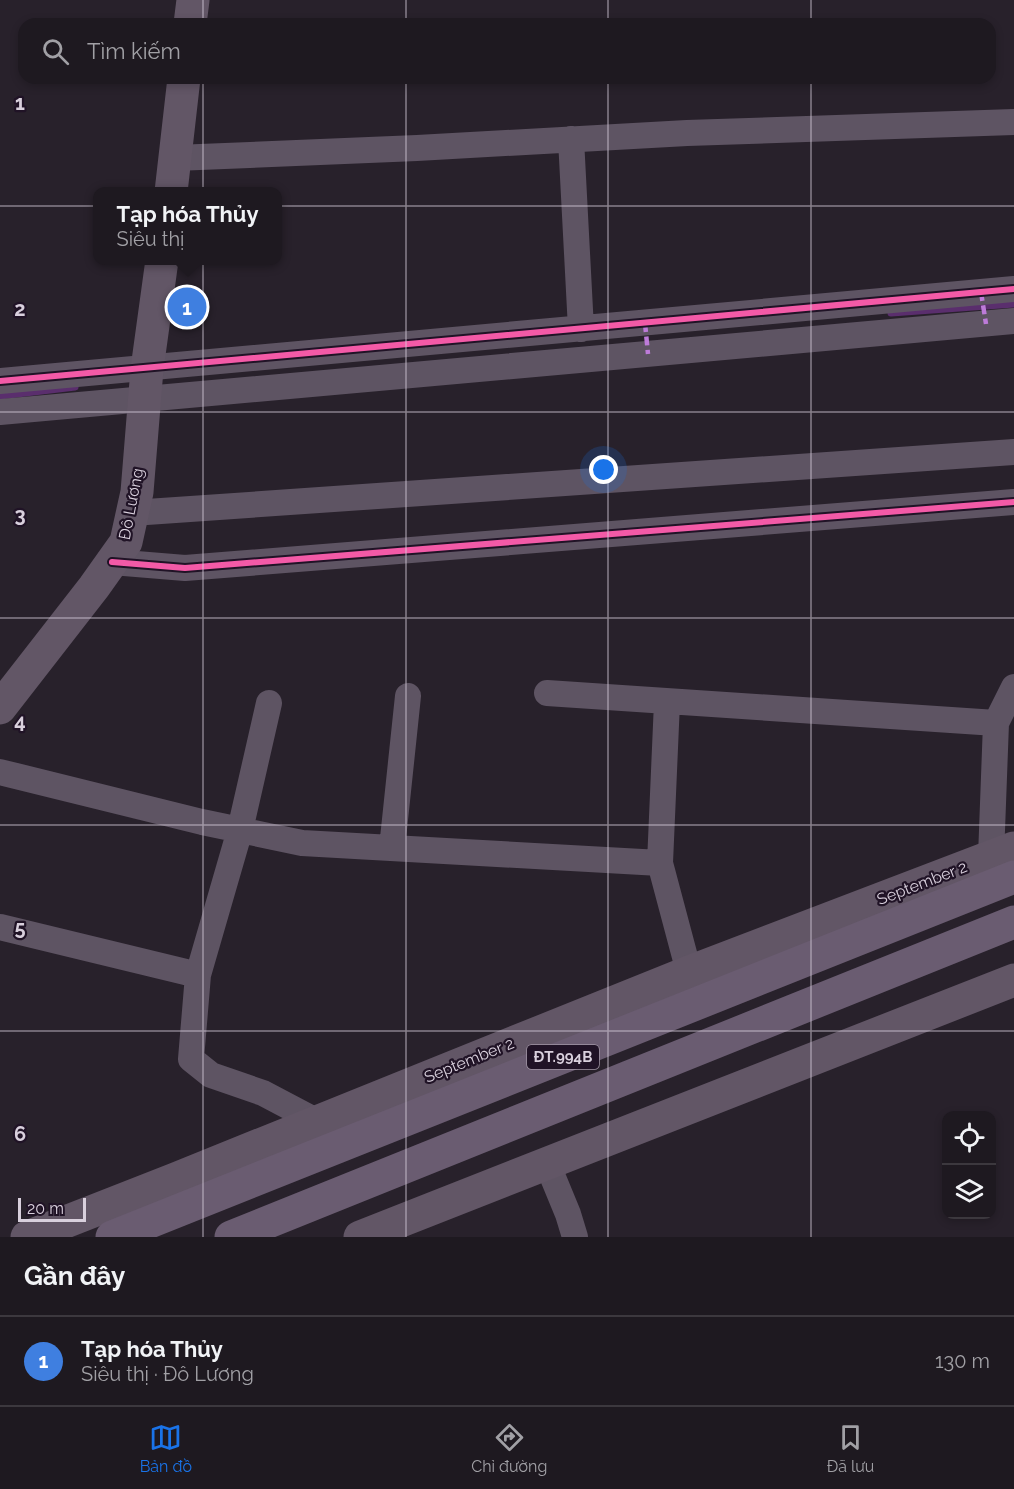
<!DOCTYPE html>
<html lang="vi">
<meta charset="utf-8">
<style>
:root{--surface:#1e1920;--page:#2b262d;--text:#f1f3f6;--muted:#a1a0a5;--line:#3c383e;--accent:#1a73e8}
body{margin:0;font-family:Raleway,sans-serif;background:var(--page);color:var(--text)}
.controls{position:absolute;right:18px;bottom:18px;display:grid;overflow:hidden;border-radius:12px;box-shadow:0 3px 9px #0003}
.controls button{width:54px;height:54px;display:grid;place-items:center;padding:0;border:0;border-bottom:2px solid var(--line);background:var(--surface);color:var(--text);font:30px sans-serif}
.scale{position:absolute;left:18px;bottom:15px;width:68px;box-sizing:border-box;padding-left:6px;border:3px solid #d9d0dd;border-top:0;font-size:16px;line-height:21px;white-space:nowrap;color:#d9d0dd;-webkit-text-stroke:4px #201326;paint-order:stroke}
.you{position:absolute;left:604px;top:470px;width:21px;height:21px;margin:-15px;border:4px solid #fff;border-radius:50%;background:#1a73e8;box-shadow:0 0 0 9px #1a73e833}
.badge{display:grid;place-items:center;width:39px;height:39px;border-radius:50%;background:var(--accent);color:#fff;font-size:20px;font-weight:700}
.pin{position:absolute;translate:-50% -50%;border:3px solid #fff;box-shadow:0 2px 6px #0006}
.popup{position:absolute;left:93px;top:187px;width:189px;height:78px;box-sizing:border-box;display:grid;place-content:center;border-radius:12px;background:var(--surface);filter:drop-shadow(0 2px 4px #0005);font-size:20px;white-space:nowrap;color:var(--muted)}
.popup b{font-size:22px;color:var(--text)}
.popup::after{content:'';position:absolute;left:50%;top:100%;margin-left:-12px;border:12px solid transparent;border-top-color:var(--surface)}
.list{margin:0;padding:0;list-style:none}
h2{display:flex;justify-content:space-between;align-items:center;height:78px;margin:0;padding:0 24px;font-size:26px}
h2 small{font-size:20px;font-weight:400;color:var(--muted)}
.list li{display:grid;grid-template-columns:39px 1fr auto;gap:18px;align-items:center;box-sizing:border-box;height:90px;padding:0 24px;border-top:2px solid var(--line)}
.list b{display:block;font-size:22px;white-space:nowrap}
.list p{margin:0;font-size:20px;white-space:nowrap;color:var(--muted)}
.list em{font-size:20px;font-style:normal;color:var(--muted)}
.icon{flex:none;width:33px;height:33px;fill:none;stroke:currentColor;stroke-width:2;stroke-linecap:round;stroke-linejoin:round}
.map{position:relative;flex:none;width:1014px;height:1237px;overflow:hidden}
.search{position:absolute;background:var(--surface);box-shadow:0 3px 9px #0003;left:18px;right:18px;top:18px;height:66px;display:flex;align-items:center;gap:15px;box-sizing:border-box;padding:0 21px;border-radius:18px;color:var(--muted);font-size:22px}
.sheet{height:168px;background:var(--surface)}
nav{display:flex;justify-content:space-around;align-items:center;box-sizing:border-box;height:84px;border-top:2px solid var(--line);background:var(--surface);font-size:16px;color:var(--muted)}
nav a{display:grid;justify-items:center;gap:3px}
nav .on{color:var(--accent)}
.map>svg:first-child{display:block}
</style>
<div class="map">
<svg width="1014" height="1237" viewBox="0 0 1014 1237">
<rect width="100%" height="100%" fill="#28212b"/>
<g fill="none" stroke-linecap="round" stroke-linejoin="round">
<!-- stream -->
<path stroke="#5a2e6d" stroke-width="7" d="M891,313L1014,304
M0,396L75,387"/>
<!-- street -->
<path stroke="#5e5463" stroke-width="26" d="M571,139L581,329
M175,158L417,148L687,133L1014,122
M0,381L1014,289
M0,412L1014,321
M132,513L1014,452
M112,562L185,568L1014,502
M547,693L996,723L991,857
M667,702L660,863L689,972
M269,703L240,830L198,975L191,1059L211,1075L263,1093L318,1122
M996,723L1014,687
M0,772L202,822L302,843L660,863
M392,848L408,696
M0,927L198,975
M547,1163L568,1214L575,1237"/>
<!-- secondary -->
<path stroke="#625666" stroke-width="33" d="M190,24L193,0
M171,192L184,78
M0,708L94,587L126,542L137,492L147,369L162,260
M27,1237L175,1179L689,972L1014,848
M360,1237L1014,980"/>
<!-- primary -->
<path stroke="#6a5c71" stroke-width="33" d="M112,1237L1014,877
M231,1237L1014,922"/>
<!-- quiet -->
<path stroke="#bd7bd9" stroke-width="4.5" stroke-dasharray="9 4.5" stroke-linecap="butt" d="M981,292L986,324
M645,323L648,354"/>
<!-- cycleway casing -->
<g stroke="#201326" stroke-width="10">
<path id="cycleway" d="M0,381L1014,289
M112,562L185,568L1014,502"/>
</g>
<!-- cycleway -->
<use href="#cycleway" stroke="#f35aa7" stroke-width="6"/>
</g>
<!-- grid -->
<path fill="none" stroke="#d9d0dd" stroke-width="1.5" stroke-opacity="0.55" d="M203,0V24M406,0V24M608,0V24M811,0V24M203,78V1237M406,78V1237M608,78V1237M811,78V1237M0,206H1014M0,412H1014M0,618H1014M0,825H1014M0,1031H1014"/>
<g text-anchor="middle" dominant-baseline="central" stroke-width="4.5" stroke-linejoin="round" paint-order="stroke">
<!-- shield labels -->
<rect fill="#201326" stroke="#a297a6" stroke-width="1.5" x="527" y="1045" width="72" height="24" rx="4.5"/>
<g font-size="15" font-weight="bold" fill="#d9d0dd">
<text x="563" y="1057">ĐT.994B</text>
</g>
<!-- street labels -->
<g font-size="16" fill="#d9d0dd" stroke="#201326">
<text transform="translate(131 504) rotate(-79)">Đô Lương</text>
<text transform="translate(922 883) rotate(-21)">September 2</text>
<text transform="translate(469 1060) rotate(-22)">September 2</text>
</g>
</g>
<g font-size="20" text-anchor="middle" font-weight="bold" fill="#d9d0dd" stroke="#201326" stroke-width="4.5" stroke-linejoin="round" paint-order="stroke">
<text x="20" y="110">1</text>
<text x="20" y="316">2</text>
<text x="20" y="522">3</text>
<text x="20" y="728">4</text>
<text x="20" y="935">5</text>
<text x="20" y="1141">6</text>
</g>
</svg>
<div class="controls">
<button><svg class="icon" aria-label="locate" viewBox="0 0 24 24"><circle cx="12" cy="12" r="6"/><path d="M12 2v4M12 18v4M2 12h4M18 12h4"/></svg></button>
<button><svg class="icon" aria-label="layers" viewBox="0 0 24 24"><path d="M12 4l9 5-9 5-9-5zM3 14l9 5 9-5"/></svg></button>
</div>
<div class="scale">20 m</div>
<div class="you"></div>
<div class="pin badge" style="left:187px;top:307px;background:#3f7fe0">1</div>
<div class="popup"><b>Tạp hóa Thủy</b>Siêu thị</div>
<div class="search"><svg class="icon" aria-label="search" viewBox="0 0 24 24"><circle cx="10" cy="10" r="6"/><path d="M15 15l6 6"/></svg>Tìm kiếm</div>
</div>
<section class="sheet">
<h2>Gần đây<small></small></h2>
<ul class="list">
<li><span class="badge" style="background:#3f7fe0">1</span><div><b>Tạp hóa Thủy</b><p>Siêu thị · Đô Lương</p></div><em>130 m</em></li>
</ul>
</section>
<nav>
<a class="on"><svg class="icon" aria-label="map" viewBox="0 0 24 24"><path d="M3 6l6-2 6 2 6-2v14l-6 2-6-2-6 2zM9 4v14M15 6v14"/></svg>Bản đồ</a>
<a><svg class="icon" aria-label="directions" viewBox="0 0 24 24"><path d="M12 3l9 9-9 9-9-9zM9 14v-3h6M13 9l2 2-2 2"/></svg>Chỉ đường</a>
<a><svg class="icon" aria-label="saved" viewBox="0 0 24 24"><path d="M7 4h10v16l-5-4-5 4z"/></svg>Đã lưu</a>
</nav>
